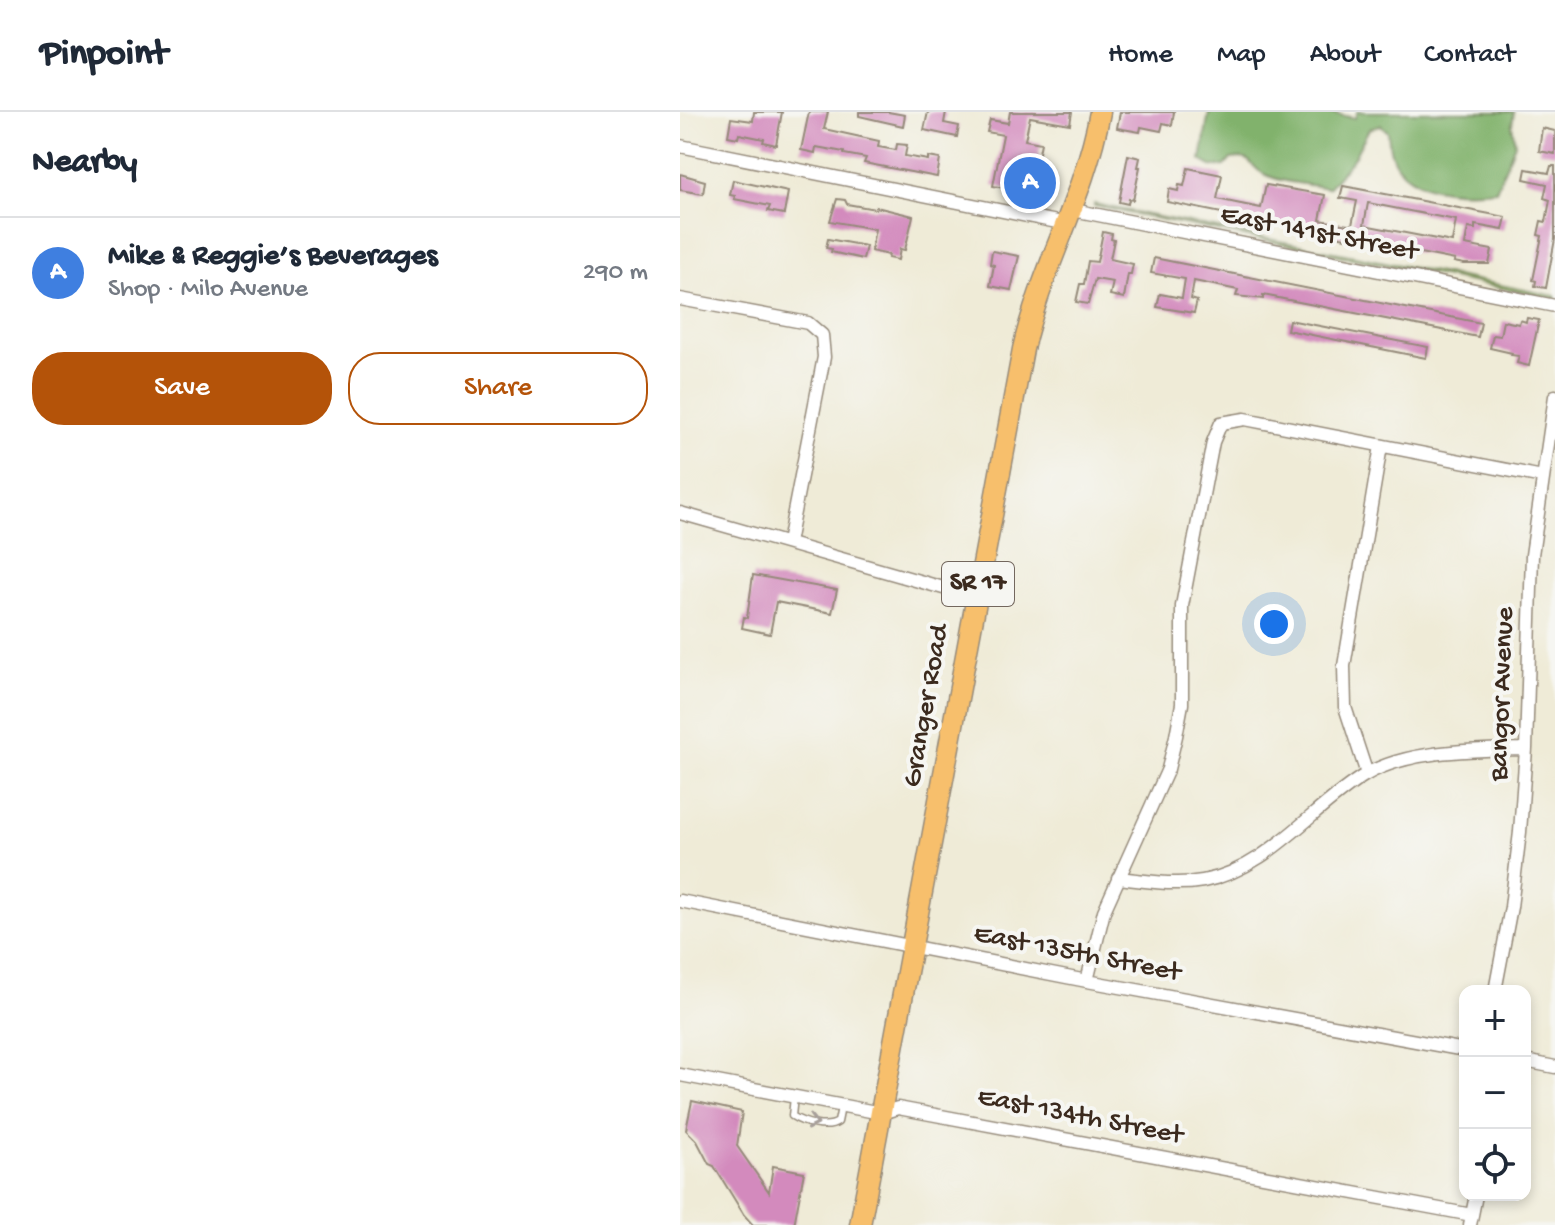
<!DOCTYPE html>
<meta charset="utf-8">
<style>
:root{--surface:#fff;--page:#f6f6f7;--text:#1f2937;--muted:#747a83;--line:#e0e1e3;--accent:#b45309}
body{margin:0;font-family:"Gochi Hand",sans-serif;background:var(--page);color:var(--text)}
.controls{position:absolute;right:24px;bottom:24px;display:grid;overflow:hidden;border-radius:16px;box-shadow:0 4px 12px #0003}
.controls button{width:72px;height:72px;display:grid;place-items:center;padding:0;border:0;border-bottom:2px solid var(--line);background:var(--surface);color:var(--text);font:40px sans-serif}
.you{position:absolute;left:594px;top:512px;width:28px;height:28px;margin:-20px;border:6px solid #fff;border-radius:50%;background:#1a73e8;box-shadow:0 0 0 12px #1a73e833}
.badge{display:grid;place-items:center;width:52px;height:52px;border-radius:50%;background:var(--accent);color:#fff;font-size:26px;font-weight:700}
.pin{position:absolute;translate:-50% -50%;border:4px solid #fff;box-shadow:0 2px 8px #0006}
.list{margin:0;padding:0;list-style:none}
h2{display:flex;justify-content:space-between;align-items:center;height:104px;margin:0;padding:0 32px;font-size:34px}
h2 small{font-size:26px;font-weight:400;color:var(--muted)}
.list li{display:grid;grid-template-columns:52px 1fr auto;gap:24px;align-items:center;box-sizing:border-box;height:112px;padding:0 32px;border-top:2px solid var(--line)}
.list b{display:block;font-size:30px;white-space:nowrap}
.list p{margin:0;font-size:26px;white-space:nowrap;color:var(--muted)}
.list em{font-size:26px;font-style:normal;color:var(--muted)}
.actions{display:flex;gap:16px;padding:24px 32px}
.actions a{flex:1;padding:18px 0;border:2px solid var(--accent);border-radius:32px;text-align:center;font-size:28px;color:var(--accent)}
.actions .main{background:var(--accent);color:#fff}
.icon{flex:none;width:44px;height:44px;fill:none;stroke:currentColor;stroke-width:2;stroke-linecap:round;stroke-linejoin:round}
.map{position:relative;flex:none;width:875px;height:1113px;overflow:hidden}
header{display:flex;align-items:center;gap:48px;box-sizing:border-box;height:112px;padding:0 40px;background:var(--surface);border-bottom:2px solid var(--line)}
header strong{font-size:38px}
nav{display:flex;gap:44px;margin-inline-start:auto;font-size:28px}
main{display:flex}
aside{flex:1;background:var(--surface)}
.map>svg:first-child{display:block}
</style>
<header>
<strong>Pinpoint</strong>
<nav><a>Home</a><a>Map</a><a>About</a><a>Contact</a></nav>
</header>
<main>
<aside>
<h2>Nearby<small></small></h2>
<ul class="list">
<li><span class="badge" style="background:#3f7fe0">A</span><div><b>Mike &amp; Reggie’s Beverages</b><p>Shop · Milo Avenue</p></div><em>290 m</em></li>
</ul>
<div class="actions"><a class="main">Save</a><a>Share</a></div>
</aside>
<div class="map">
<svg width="875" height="1113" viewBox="0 0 875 1113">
<rect width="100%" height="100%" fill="#f6f6f2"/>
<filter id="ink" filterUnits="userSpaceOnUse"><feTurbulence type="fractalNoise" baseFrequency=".0125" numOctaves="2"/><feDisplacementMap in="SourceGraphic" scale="16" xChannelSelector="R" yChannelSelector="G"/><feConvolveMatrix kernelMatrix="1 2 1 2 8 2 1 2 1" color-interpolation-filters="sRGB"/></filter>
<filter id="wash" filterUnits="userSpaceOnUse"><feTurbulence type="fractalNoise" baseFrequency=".006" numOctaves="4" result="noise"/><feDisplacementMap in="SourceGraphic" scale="32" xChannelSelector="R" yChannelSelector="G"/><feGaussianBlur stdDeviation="1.8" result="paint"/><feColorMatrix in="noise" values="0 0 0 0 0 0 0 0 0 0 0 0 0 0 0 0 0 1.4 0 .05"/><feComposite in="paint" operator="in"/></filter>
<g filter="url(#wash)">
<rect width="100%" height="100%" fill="#efebd7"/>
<!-- green -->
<path fill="#a2cf7c" stroke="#6e7c4d" stroke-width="2" d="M414,92L875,184V187L414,94Z"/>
<!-- forest -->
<path fill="#81b26c" stroke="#5e6e45" stroke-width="2" d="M529,0H645L675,6L677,0H834L832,13L835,32L816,78C786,81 741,82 719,56C710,46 709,33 708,20L701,13L689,17L673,47L648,76C627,72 602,71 584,62C568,54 574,43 551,47L545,54L533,55L521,48Z"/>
<g id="blocks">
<!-- building -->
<path fill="#d38abd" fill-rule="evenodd" d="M74,0H102L96,33L83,30L84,27L59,22L58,26L48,24L51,6L73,9Z
M129,0H148L144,17L199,29L198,35L216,38L217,32L227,33L225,44L248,48V45L260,47L257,65L184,51L186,46L164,42V40L136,35L135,41L121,38Z
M179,0H208L225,3L223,14L179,4Z
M248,0H266L264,11L279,14L277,25L244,18Z
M330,0H392L390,12L350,5L345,28L361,31L351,81L313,74L323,23L307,20L310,8L328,11Z
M440,0H494L492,13L483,11L481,19L461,15L460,20L437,16Z
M862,16L875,19V42L859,39Z
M448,43L460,46L458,55H460L453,88L449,87L448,92L439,90Z
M871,54H875V127L866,176L855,174L856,169L853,168L862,124L858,123L861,109L866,110L870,88L864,86L867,72L844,67L846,57L869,61Z
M508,56L542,63L537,87L556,91L581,96L586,73L645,83L640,108L668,113H672L677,89L660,86L663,74L826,105L823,118L795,113V117L788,116L785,133L812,138L809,152H784L774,150L775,148L487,90L489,77L498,79L499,73L504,74ZM688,91L776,108L772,130L684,113Z
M0,62L25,69L23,82L0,78Z
M53,68L108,80L104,102L88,99L90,94L54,87L55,84L50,83Z
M157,87L165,88L167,92L195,97L196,95L233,104L225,138L220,137L218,148L208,146L209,143L191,139L195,117L150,109Z
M423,120L432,122L431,127L434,128L430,147L453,152L451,162H448L444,186L430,183L433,170L415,167L408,192L396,190L400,172H404L408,149L417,150Z
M148,127L186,134L183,147L151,140L152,137L146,136Z
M312,139L339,144L331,178L310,174L314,153L310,152Z
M474,146L801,211L798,225L583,183V187L556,184L558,178L514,169L511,187L517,189L514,201L477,195L480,182L502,186L505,167L471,161Z
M847,206L859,208L849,254L837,251L839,244L831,243L832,241L810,236L813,223L820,224L823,209L839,212L840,208L846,210Z
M609,208L748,235L746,246L607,218Z
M73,463L157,478L152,501L96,490L90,522L62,516L64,505L67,506Z
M12,989L62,1000L57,1034L89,1080L93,1054L124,1060L114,1113H73L64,1103L34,1054L29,1052L17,1029L6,1018Z"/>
</g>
</g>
<g filter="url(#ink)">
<use href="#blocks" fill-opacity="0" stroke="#958a7a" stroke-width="2"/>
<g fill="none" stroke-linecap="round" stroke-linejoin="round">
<!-- service casing -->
<g stroke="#958a7a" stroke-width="9">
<path id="service" d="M114,985L112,1004C123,1011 147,1018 158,1010L161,995"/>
</g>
<!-- minor casing -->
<g stroke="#958a7a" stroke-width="15">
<path id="minor" d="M0,34L387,112
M393,98L875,194
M0,187L128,211L142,223L144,245L108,431
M0,401L295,485
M687,662L665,595L664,554L701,334
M438,766C466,769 495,774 523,769C588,757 631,696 685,663C730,637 796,638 846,637
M0,789L407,869L785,938
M407,869L424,799L488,657L496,624L502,592V494L533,330L541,311L565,307L863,365
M815,879L831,795L840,720L846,637L852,443L875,284
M845,949L875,955
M0,963L201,1001L218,996L792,1103
M790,1113L796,1083"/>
</g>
<!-- primary casing -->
<g stroke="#958a7a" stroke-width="23">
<path id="primary" d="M180,1113L343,237C362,155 405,83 420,0"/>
</g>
<!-- service -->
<use href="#service" stroke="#fff" stroke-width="6"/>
<!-- minor -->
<use href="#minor" stroke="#fff" stroke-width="12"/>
<!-- primary -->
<use href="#primary" stroke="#f7bf6c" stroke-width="20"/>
</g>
<!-- one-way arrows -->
<defs><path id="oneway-chevron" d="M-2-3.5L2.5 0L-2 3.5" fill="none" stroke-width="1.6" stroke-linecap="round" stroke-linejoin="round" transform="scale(2)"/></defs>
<use stroke="#a79f9a" href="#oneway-chevron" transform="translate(133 1011) rotate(13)"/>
</g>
<g text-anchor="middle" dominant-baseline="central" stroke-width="8" stroke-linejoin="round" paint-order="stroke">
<!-- shield labels -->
<rect fill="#f6f6f2" stroke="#73675e" stroke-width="2" x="262" y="450" width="72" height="44" rx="6"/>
<g font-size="26" font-weight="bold" fill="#3b2a1e">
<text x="298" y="472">SR 17</text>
</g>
<!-- street labels -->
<g font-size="28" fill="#3b2a1e" stroke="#f6f6f2">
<text transform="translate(639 122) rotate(11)">East 141st Street</text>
<text transform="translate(823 582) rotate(-88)">Bangor Avenue</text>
<text transform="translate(247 594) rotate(-80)">Granger Road</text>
<text transform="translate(397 842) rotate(11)">East 135th Street</text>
<text transform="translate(400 1005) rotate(11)">East 134th Street</text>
</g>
</g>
</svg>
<div class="controls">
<button>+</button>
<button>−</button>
<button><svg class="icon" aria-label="locate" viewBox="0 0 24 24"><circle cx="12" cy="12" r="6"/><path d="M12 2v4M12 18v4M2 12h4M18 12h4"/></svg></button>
</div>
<div class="you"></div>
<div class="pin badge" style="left:350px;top:71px;background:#3f7fe0">A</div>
</div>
</main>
